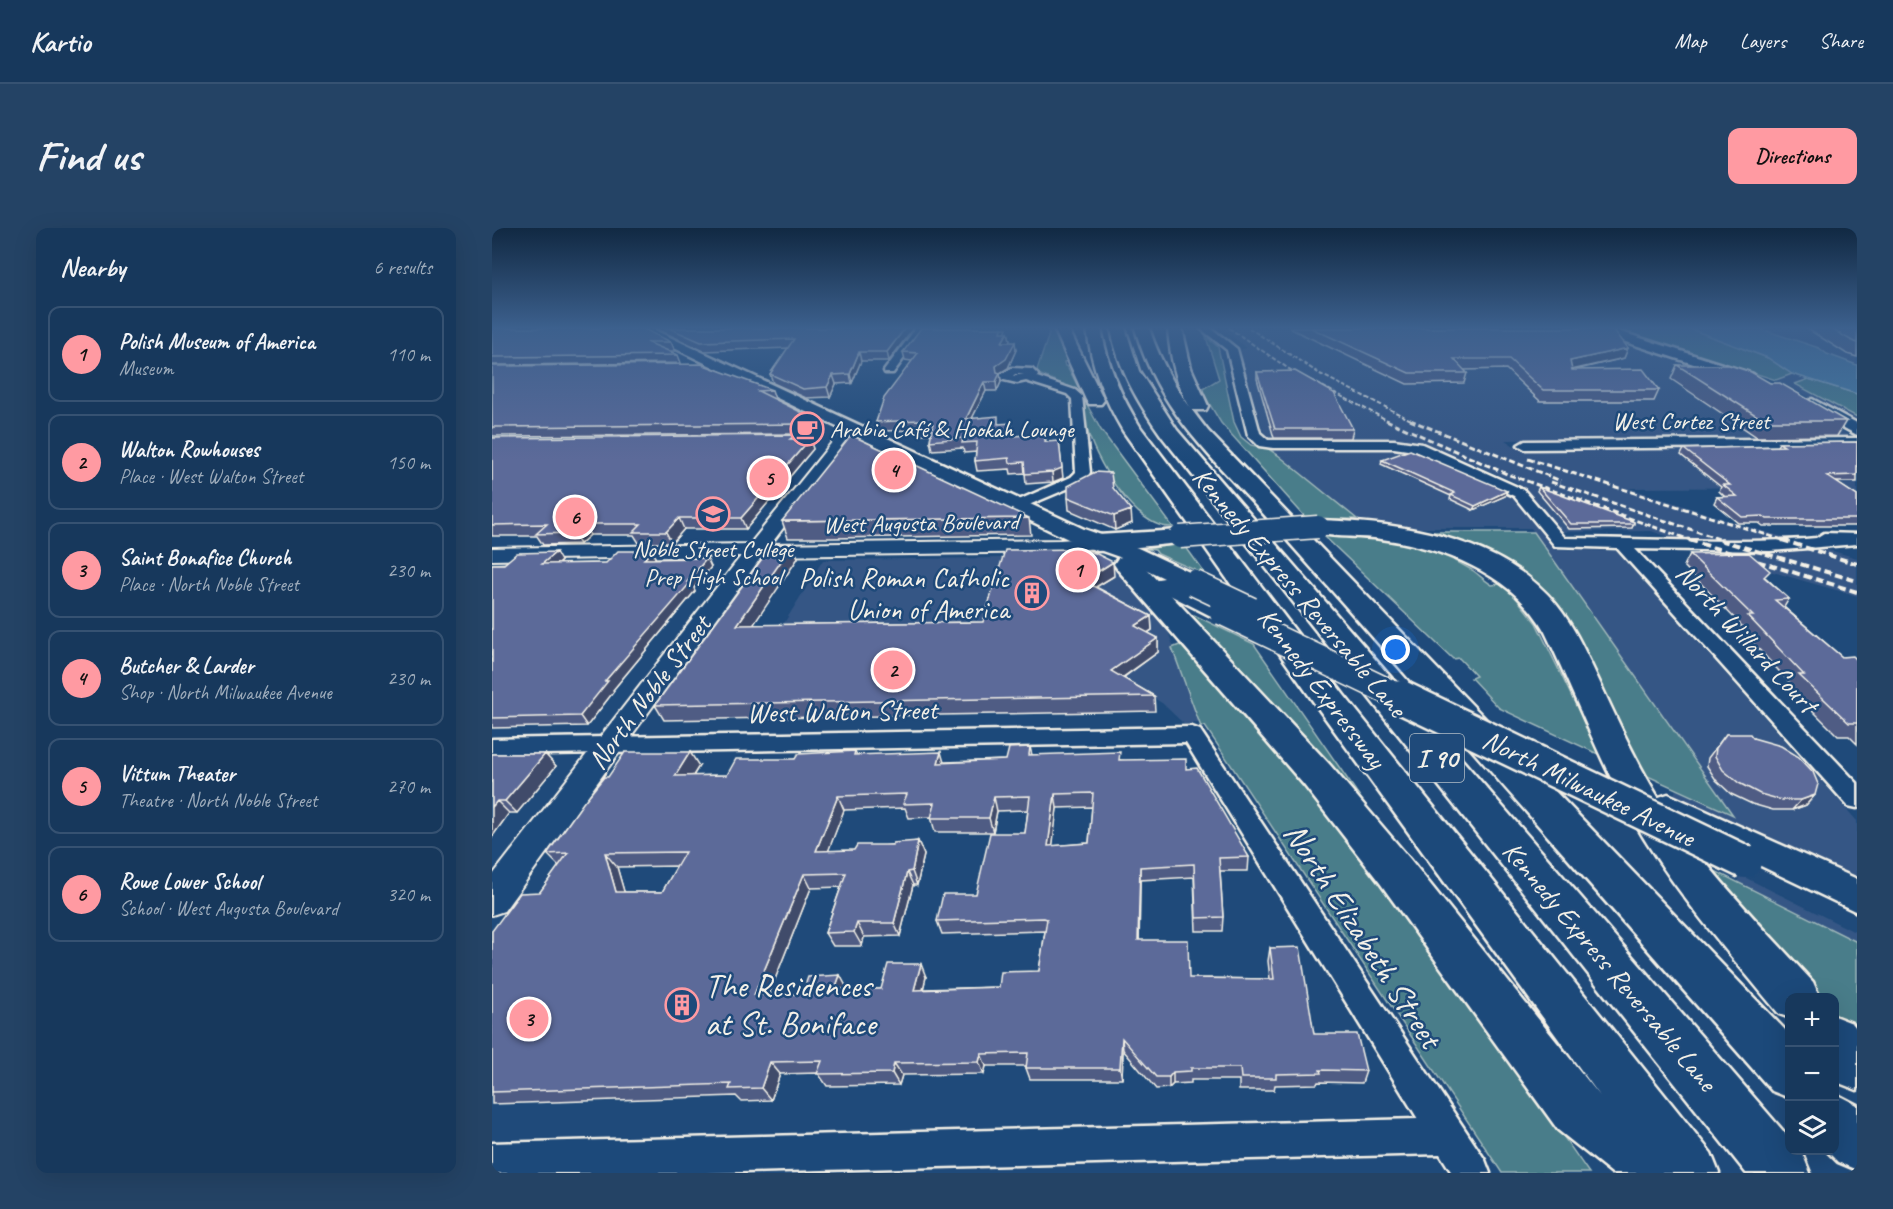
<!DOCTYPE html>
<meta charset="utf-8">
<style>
:root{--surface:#17385c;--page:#244365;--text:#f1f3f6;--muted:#9eacbb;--line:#365272;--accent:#ff9aa2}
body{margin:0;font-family:Caveat,sans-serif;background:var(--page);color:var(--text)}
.controls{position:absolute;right:18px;bottom:18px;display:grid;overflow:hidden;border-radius:12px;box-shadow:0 6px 24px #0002}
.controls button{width:54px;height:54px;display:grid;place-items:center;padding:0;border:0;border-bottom:2px solid var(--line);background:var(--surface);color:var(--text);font:30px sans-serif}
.you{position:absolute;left:904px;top:422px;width:21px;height:21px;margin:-15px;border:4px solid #fff;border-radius:50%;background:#1a73e8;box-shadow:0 0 0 9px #1a73e833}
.badge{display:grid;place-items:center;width:39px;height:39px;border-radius:50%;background:var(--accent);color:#111;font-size:20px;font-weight:700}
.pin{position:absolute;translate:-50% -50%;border:3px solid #fff;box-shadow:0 2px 6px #0006}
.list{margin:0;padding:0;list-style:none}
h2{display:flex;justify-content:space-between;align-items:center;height:78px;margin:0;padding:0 24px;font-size:26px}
h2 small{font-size:20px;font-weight:400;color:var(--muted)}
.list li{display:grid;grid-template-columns:39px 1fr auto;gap:18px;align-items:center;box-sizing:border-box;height:96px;margin:0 12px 12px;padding:0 12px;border:2px solid var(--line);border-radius:12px}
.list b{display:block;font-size:22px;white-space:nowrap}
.list p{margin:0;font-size:20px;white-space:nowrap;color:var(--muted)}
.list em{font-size:20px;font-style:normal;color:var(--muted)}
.icon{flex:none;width:33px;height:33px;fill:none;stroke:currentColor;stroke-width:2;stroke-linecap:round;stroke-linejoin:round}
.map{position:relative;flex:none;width:1365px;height:945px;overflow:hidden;border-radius:12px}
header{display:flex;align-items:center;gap:36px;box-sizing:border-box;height:84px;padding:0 30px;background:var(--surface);border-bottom:2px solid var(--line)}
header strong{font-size:28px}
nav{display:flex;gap:33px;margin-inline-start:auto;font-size:21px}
.intro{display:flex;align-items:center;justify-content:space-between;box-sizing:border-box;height:144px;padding:0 36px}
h1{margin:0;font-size:42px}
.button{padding:15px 27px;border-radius:12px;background:var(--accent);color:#111;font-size:21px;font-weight:700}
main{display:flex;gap:36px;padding:0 36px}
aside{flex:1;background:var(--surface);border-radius:12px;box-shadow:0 6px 24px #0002}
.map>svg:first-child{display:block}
</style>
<header>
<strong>Kartio</strong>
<nav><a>Map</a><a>Layers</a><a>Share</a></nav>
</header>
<div class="intro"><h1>Find us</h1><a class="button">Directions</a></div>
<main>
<aside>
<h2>Nearby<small>6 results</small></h2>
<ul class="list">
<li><span class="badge">1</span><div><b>Polish Museum of America</b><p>Museum</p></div><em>110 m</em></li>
<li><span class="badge">2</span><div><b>Walton Rowhouses</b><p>Place · West Walton Street</p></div><em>150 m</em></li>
<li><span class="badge">3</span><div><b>Saint Bonafice Church</b><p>Place · North Noble Street</p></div><em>230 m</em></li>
<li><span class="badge">4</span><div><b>Butcher &amp; Larder</b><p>Shop · North Milwaukee Avenue</p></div><em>230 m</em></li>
<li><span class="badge">5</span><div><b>Vittum Theater</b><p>Theatre · North Noble Street</p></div><em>270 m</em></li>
<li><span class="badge">6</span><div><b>Rowe Lower School</b><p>School · West Augusta Boulevard</p></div><em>320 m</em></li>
</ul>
</aside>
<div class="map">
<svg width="1365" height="945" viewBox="0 0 1365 945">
<rect width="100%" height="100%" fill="#1f4a7a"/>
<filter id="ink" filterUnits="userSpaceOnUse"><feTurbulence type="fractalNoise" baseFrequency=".0167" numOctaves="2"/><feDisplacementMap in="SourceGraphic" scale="12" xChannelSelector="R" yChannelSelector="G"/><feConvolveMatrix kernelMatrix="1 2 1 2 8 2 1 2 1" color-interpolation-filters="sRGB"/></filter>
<g filter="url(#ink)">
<!-- built -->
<path fill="#355785" d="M729,100H1093L1277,162L1362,210L1013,212L1027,221L1365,217V273L1343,259L1137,260L1253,298L1365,330V368L1253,336L1249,332L1159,303L1070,304L1028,256L925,212H776L773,210L747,122L755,120Z
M1266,100H1365V137L1335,126L1327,120Z
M1300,146L1365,166V194L1284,152Z
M916,219L1021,267L1061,317L1067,321L1124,323L1365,593V653L1181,568L1184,562L1240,586L1039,300H927L865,291L786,227L775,220Z
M589,329L627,343L643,356L671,388L707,495L692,496L670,475L543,402L286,405L331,332Z
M1248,647L1365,705V714L1245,655Z"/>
<!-- green -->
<path fill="#4a7d8a" stroke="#9fb7b9" stroke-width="1.5" d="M555,100H563L576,133L572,134L573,138H575L589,164L544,145L557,106Z
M1120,100H1196L1276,130L1300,146L1284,152Z
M714,109L726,119L742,194L749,209L759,217L775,220L786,227L865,291H815L729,195L709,162L727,151Z
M1317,151L1365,166V189L1303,156Z
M593,173L609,202L681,299C643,302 601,229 594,197C593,190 593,181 593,173Z
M937,304H1042L1241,587L1149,545L1082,403L1074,388L1052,364L935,306Z
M830,306C883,308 934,314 980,342C986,346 992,352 1000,357L1008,356L1021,366L1044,395L1108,527L1007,480L979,450L984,448L967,430L961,431Z
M691,315L714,347L666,326L663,322L655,321Z
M702,387L762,416L888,598L700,388Z
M690,416C746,480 803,543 855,610C940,719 1018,832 1097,945H1010L713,498L709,499L680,420Z
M1207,635L1365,714V815L1343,790L1342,770L1323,769Z"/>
<!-- water -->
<path fill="#477da4" stroke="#8cabbf" stroke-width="1.5" d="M1196,100H1266L1327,120L1335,126L1365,137V166L1300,146L1276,130Z"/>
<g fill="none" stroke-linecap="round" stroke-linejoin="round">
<!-- minor casing -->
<g stroke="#f4f1e8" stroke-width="5">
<path id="minor" d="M424,100H434L401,145H393L392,143Z
M708,100H719L745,121L768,205L776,212H902L930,216L1032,262L1073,310C1153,310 1233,316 1313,311L1324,310L1332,305L1365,306V316L1278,323L1143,321L1365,555V580L1356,578L1125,320L1063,318L1022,268L922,223L902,220H781L767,218L756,207L735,122Z
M520,140L540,141L546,147L545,149L583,162L590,168L598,244L595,251L589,255L525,282L518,278L520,275L579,249L584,244L580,171L575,166L534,153L525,155L508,151V147ZM523,146H532L521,148Z
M1365,210V218L1033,221L1026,217L1033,213Z
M700,499L708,502L993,932L998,945H960L948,926L214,945H0V915L926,891L694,515L0,527V511Z"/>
</g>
<!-- tertiary casing -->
<g stroke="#f4f1e8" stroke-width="4">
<path id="tertiary" d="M359,195L367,200L279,316L568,312L606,309L613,311L616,315L613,319L568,324L270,328L12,683L0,687V648L249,328L0,332V320L258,316L354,197Z"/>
</g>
<!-- secondary casing -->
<g stroke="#f4f1e8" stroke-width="5">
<path id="secondary" d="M141,100H158L592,301L646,320L710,350L714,355L710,360L704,362L739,379L742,384L739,389L730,391L721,389L666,361L662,356L666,351L672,350L630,330L576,311Z
M1098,100H1117L1261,146L1263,149L1261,152H1251L1100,103Z
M1320,171L1365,195V207L1314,179L1312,176Z
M1176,566L1365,651V684L1164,588L1159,579L1164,570Z"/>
</g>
<!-- motorway casing -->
<g stroke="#f4f1e8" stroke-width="5">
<path id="motorway" d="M562,100H576L612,172L609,176H597L594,172Z
M595,100H609C615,137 629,169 649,200L852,467L1219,925L1227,945H1120L1066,902L888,655L812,557L626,342L622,336L626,330L635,328L644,330L838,537L918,631L1108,868L828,483L631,203C612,171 599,138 595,100Z
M619,100H633L647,143L685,202L1298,911V922H1308L1310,925L1318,945H1254L671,210C647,176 626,142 619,100Z
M643,100H657C670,140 690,170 716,203L1298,807V870L1280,863C1139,702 997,542 856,381C826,347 796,313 766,280C713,223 664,177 643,100Z
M676,100H690L699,140L716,178L714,182H700C684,158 678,128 676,100Z
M826,292C907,294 1009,309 1064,376C1083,399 1095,428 1108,455C1126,494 1144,533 1166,569C1209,637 1267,695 1321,754L1328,770H1298V790L1287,786C1235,723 1180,661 1140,590C1106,530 1083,466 1053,404C1020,344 947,318 882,310C861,308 838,309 817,304L814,299L817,294Z
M688,302L697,304L700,309L697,314L606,323L597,320L593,315L597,310L606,307Z
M1342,788L1360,795L1365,801V862L1347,855L1342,850Z
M1342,865L1365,877V942L1346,934L1334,922H1342Z"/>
</g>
<!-- minor -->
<use href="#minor" fill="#1f4a7a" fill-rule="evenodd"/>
<!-- tertiary -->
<use href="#tertiary" fill="#1f4a7a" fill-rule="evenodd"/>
<!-- secondary -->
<use href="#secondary" fill="#1f4a7a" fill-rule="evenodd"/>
<!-- motorway -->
<use href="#motorway" fill="#1f4a7a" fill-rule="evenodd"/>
<!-- rail-far2 -->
<path stroke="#f4f1e8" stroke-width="2" stroke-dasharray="4.5 2" stroke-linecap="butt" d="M737,100L797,141L897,193
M757,100L828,146L921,193"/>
<!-- rail-far1 -->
<path stroke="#f4f1e8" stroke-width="3" stroke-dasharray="6 3" stroke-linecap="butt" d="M894,192L1015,246L1201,313
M918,192L1069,253
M1036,231L1294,313
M1059,254L1233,313"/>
<!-- rail -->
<path stroke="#f4f1e8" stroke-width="4" stroke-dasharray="8 4" stroke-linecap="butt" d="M1197,312L1365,364
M1228,312L1365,353
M1290,312L1365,336"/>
<!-- secondary-bridge-far1 casing -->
<g stroke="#f4f1e8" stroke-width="28" stroke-linecap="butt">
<path id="secondary-bridge-far1" d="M702,355L759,382
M730,384L912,471"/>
</g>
<!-- secondary-bridge casing -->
<g stroke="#f4f1e8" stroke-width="37" stroke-linecap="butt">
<path id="secondary-bridge" d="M909,469L1253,634"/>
</g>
<!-- motorway-bridge casing -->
<g stroke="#f4f1e8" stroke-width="25" stroke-linecap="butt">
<path id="motorway-bridge" d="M688,309L826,299"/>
</g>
<!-- secondary-bridge-far1 -->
<use href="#secondary-bridge-far1" stroke="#1f4a7a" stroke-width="25"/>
<!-- secondary-bridge -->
<use href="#secondary-bridge" stroke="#1f4a7a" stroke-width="32"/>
<!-- motorway-bridge -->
<use href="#motorway-bridge" stroke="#1f4a7a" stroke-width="22"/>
</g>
<!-- wall -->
<path fill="#4f5c84" stroke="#f4f1e8" stroke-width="1.5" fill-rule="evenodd" d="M0,100L179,114L183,123H176L186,127L189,135L0,137Z
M163,100H421L397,133H369L360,155L344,156L338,169L314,170L281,155L278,146L296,120L212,123Z
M797,100H1115L1136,120L1132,130L1083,142L1167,162L1162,173H1048L1014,141L972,142L975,145L972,155L915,156Z
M1314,100H1365V129L1355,126Z
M513,104H516L518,112L516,114L524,122L516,140L508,145L509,154L505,163H494L480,190L507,196L522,208L553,206L554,214L571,250L561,254L534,256L533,245L519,246L518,241L485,243L483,233L484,224L472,225L471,220L440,222L438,213L439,206H429L428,202L386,203L384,194L420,133L413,132L411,124Z
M1185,137L1278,155L1354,193L1345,208L1265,209L1179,151Z
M0,138L280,162L283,171L325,192L328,201L316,210L313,207L308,206L0,208Z
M765,144L861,201L859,210H782L765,151Z
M0,210L318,211L321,221L254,301H192L180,315H147L142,307H98L88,316L51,317L45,308H0Z
M1365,214V254H1344L1365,268V298H1271L1267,295H1246L1222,275L1225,269H1233L1227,263L1229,259L1189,227L1192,221L1285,218L1287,215Z
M890,232L1015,263L1013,268L981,282L958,271L959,268L889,236Z
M1047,259L1142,294L1140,300L1077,301L1045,263Z
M621,260L640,295L623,302L577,282L576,269Z
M537,290L539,307L339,310H296L290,293Z
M160,323L164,331L219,339L202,360L203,363L121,462L122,463L95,498L0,500V336L69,333L66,336L114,335Z
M1198,326L1274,350L1297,371L1292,379L1350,429L1365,432V516L1357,508H1346L1298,460L1300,457L1248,401L1250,398L1192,338Z
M306,330L261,397L491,394L622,348L604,359L659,388L660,402L656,405L666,410V424L631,450L662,468L663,483L172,492L163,477Z
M1234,506L1261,510L1323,567L1314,577L1300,582H1281L1260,576L1239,566L1224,552L1215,538L1216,530Z
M538,519L540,527L628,532L694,541L757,629L756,643H728L731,689L730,703H704L702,649L648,652L647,712L697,750L778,751L776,733L778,720L822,806L874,843L870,855L826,854L825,856L783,857L782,862H747V852H699V855L681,856L677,860L664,861L631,822L630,851H538L534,840V838H494L492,846L410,847L407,857L335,858L326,845L288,846L279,872L249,873L244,868L0,876V703L48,664L67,638L55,626L207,538L201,548L235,547L303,531L363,523L365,527L452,534L514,532ZM600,579L597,615L560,618L565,580ZM413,580L417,590L439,589L443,604H501L505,583L536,582L533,605L484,666L445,693L450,706L553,703L547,743L507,759L431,761L434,749L389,761H355L348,747L310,766H277L319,660L349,659L333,705L341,718H370L372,709L408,708L421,657H425L432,627L426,613L362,622L336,623L352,582ZM185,638L170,664H132L125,639Z
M0,526H53L64,538L25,585H17L0,609Z"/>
<!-- shaded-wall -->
<path fill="#404b6b" stroke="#f4f1e8" stroke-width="1.5" d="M413,100H421L397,133L395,124Z
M510,100H515L510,112L509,104Z
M516,104L518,112L511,122L510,114Z
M523,114L524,122L516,140L508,145L509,154L505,163L504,154V138Z
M1136,120L1132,130L1075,143L1078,133Z
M367,124L369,133L360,155L358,146Z
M341,147L344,156L338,169L335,159Z
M492,154L494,163L475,200L474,191Z
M325,192L328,201L316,210L313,201Z
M318,211L321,221L254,301L249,290Z
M567,213L571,250L561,254L560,244Z
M1015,263L1013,268L981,282L983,278Z
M639,282L640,295L623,302L622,288Z
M187,290L192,301L180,315L174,304Z
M91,296L98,307L88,316L81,305Z
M301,316L306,330L252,411L245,397Z
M160,323L164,332L152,331Z
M64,324L69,333L56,345L50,336Z
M215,330L219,339L202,360L203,363L121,462L122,463L95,498L88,488L113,453Z
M621,334L622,348L592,366L591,353Z
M659,388L660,402L644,412L643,398Z
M666,410V424L620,457L619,443Z
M198,524L207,538L192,562L183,548Z
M449,524L453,538L446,535Z
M53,526L64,538L25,585L13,573Z
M563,566L565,580L559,632L556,618Z
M1323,567L1314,577L1300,582L1309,572Z
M346,568L352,582L331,637L324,623Z
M502,569L505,583L501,604L497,590Z
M5,573L17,585L0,609V579Z
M426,613L432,627L425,657L420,643Z
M113,625L125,639L136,677L124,664Z
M648,639V652L647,725L646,712Z
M415,644L421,657L408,708L402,695Z
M312,646L319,660L272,779L262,767Z
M365,695L372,709L370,718L362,704Z
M429,736L434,749L428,774L422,762Z
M348,747L355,760L351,774L343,761Z
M630,810L631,822L630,851L628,840Z
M489,826L494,838L492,846L487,834Z
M278,834L288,846L279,872L269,860Z
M402,835L410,847L407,857L400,845Z
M681,844V856L677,860V849Z"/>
<!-- building -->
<path fill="#5c6b99" stroke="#f4f1e8" stroke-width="1.5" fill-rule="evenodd" d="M0,100H150L179,114H155L186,127L0,129Z
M177,100H413L395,124H367L358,146L341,147L335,159L311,161L278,146L302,111L209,114Z
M429,100H510L509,104H516L510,114H523L514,131L504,138L505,144L508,145L504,154H492L474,191L506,188V196L520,195L521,208L553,206V214L567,213L570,240L560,244L533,246L532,234L518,235L517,230L483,233L485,214L470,215L471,210L438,213L441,196H427L428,192L384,194L392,170L426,125L411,124Z
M819,100H1115L1122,102L1136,120L1078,133L1080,142L1151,141L1167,162H1051L1017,131H962L975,145H917Z
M1338,100H1365V115L1362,114Z
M209,136L280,162L266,163L325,192L313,201L310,197L305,196L0,199V138Z
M1185,137H1237L1259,144L1278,155H1288L1354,193H1273Z
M803,143L842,165L861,201H783L765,144Z
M303,207L298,211H318L249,290H187L174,304H141L149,296H91L81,305L44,306L55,296L0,297V210Z
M359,207L537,290L290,293Z
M1365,214V247L1335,248L1365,268V291H1275L1271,288L1250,289L1225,269L1245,268L1231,257H1238L1192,221L1292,218L1287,215Z
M918,222L1015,263L983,278L959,267L963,265L890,232Z
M603,244L619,245L621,260L639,282L622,288L576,269V258Z
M1047,259L1142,294V296H1079Z
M301,316L245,397L491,394L513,322L586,321L603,325L621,334L591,353L659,388L643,398L666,410L619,443L662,468L163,477L280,317Z
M126,323H160L152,331L215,330L195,354H199L113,453H116L88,488L0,490V336H12L25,325L64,324L50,336L114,335Z
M1257,325L1278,343L1272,349L1297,371L1283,372L1350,429L1361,428L1365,432V495H1357L1307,447H1312L1256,388H1261L1198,326Z
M1234,506H1258L1261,510L1289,518L1307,529L1321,544L1326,556L1323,567L1309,572H1290L1268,566L1247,555L1231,542L1223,528L1224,520Z
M538,519L537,527L628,524L627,532L694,531V541L705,540L757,629L727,630L731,689L704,690L702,636L648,639L646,712H696L697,750L782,751L778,720L808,719L822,806H865L874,843L828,842L829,845L784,846V850H749L748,840H699V843L681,844L677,849H664L630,810L628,840H534L536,825L489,826L487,834L402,835L400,845L325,846L330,833L278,834L269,860L237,861L239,856L0,864V703L28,665L48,664L76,625L55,626L91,575L112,549H116L133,524H198L183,548L235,547L244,531H303L306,526L363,523L362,527L449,524L446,535L514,532L517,520ZM601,565L597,615L556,618L563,566ZM415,566L411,576L443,575L439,590H497L502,569L538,568L533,605H498L484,666H451L445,693L552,690L555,691L547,743L509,744L507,759L422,762L429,736H396L389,761H343L348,747L316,749L310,766L262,767L312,646L354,645L333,705L362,704L365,695H402L415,644L420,643L426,613L401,615V617H365L362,622L324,623L346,568ZM193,624L170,664H124L113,625Z
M0,526H53L13,573H5L0,579Z"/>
</g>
<!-- sky -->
<linearGradient id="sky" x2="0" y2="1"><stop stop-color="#112943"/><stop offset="0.43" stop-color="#3c608d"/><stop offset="1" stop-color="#3c608d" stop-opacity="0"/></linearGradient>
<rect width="1365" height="232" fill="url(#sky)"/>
<!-- icons -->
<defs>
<g id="cafe-ring" transform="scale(1.725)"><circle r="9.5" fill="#1f4a7a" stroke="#ff9aa2" stroke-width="1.5"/><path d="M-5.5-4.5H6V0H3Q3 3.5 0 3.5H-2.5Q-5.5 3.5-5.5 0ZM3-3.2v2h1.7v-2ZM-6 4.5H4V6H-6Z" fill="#ff9aa2"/></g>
<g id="school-ring" transform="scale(1.725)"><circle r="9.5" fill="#1f4a7a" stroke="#ff9aa2" stroke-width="1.5"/><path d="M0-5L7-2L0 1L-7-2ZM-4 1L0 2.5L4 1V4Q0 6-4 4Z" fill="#ff9aa2"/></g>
<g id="building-ring" transform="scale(1.725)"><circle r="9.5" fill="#1f4a7a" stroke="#ff9aa2" stroke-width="1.5"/><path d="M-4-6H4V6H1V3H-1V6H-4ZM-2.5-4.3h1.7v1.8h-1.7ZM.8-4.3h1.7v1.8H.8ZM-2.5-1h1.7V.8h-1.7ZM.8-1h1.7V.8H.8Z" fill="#ff9aa2"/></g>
</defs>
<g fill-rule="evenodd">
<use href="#cafe-ring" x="315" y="201"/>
<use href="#school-ring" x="221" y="286"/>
<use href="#building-ring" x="540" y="365"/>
<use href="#building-ring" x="190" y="777"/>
</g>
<g text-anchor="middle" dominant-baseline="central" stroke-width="5" stroke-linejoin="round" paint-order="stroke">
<!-- far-street labels -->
<g font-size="24" fill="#f4f1e8" stroke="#1f4a7a">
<text x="1199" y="193">West Cortez Street</text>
<text transform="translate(429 295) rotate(-1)">West Augusta Boulevard</text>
</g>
<!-- far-poi labels -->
<g font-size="24" fill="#f4f1e8" stroke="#1f4a7a" text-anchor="start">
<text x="338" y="201">Arabia Café &amp; Hookah Lounge</text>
<text x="221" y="321" text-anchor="middle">Noble Street College<tspan x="221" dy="28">Prep High School</tspan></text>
</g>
<!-- shield labels -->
<rect fill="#1f4a7a" stroke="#b4bfc7" stroke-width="1.5" x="918" y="506" width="54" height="48" rx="4.5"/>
<g font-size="27" font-weight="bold" fill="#f4f1e8">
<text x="945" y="530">I 90</text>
</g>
<!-- poi labels -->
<g font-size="28" fill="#f4f1e8" stroke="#1f4a7a" text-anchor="end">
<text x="517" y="349">Polish Roman Catholic<tspan x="517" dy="32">Union of America</tspan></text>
</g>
<!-- street labels -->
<g font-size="28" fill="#f4f1e8" stroke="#1f4a7a">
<text transform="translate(808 364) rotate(50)">Kennedy Express Reversable Lane</text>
<text transform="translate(1255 410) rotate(47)">North Willard Court</text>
<text transform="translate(830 460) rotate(53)">Kennedy Expressway</text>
<text transform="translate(157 464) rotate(-53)">North Noble Street</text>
<text transform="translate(350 483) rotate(-1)">West Walton Street</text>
<text transform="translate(1097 560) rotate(26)">North Milwaukee Avenue</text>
<text transform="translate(1118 738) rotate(50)">Kennedy Express Reversable Lane</text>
</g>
<!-- near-street labels -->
<g font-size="33" fill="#f4f1e8" stroke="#1f4a7a">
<text transform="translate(871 707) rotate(57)">North Elizabeth Street</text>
</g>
<!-- near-poi labels -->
<g font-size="33" fill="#f4f1e8" stroke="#1f4a7a" text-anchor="start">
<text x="213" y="758">The Residences<tspan x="213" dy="38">at St. Boniface</tspan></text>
</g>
</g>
</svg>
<div class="controls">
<button>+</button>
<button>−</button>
<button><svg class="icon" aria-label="layers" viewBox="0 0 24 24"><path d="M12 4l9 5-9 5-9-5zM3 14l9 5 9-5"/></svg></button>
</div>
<div class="you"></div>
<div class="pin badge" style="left:586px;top:342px">1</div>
<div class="pin badge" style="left:401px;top:442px">2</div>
<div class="pin badge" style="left:37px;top:791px">3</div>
<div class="pin badge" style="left:402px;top:242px">4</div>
<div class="pin badge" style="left:277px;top:250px">5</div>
<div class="pin badge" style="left:83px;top:289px">6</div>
</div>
</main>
